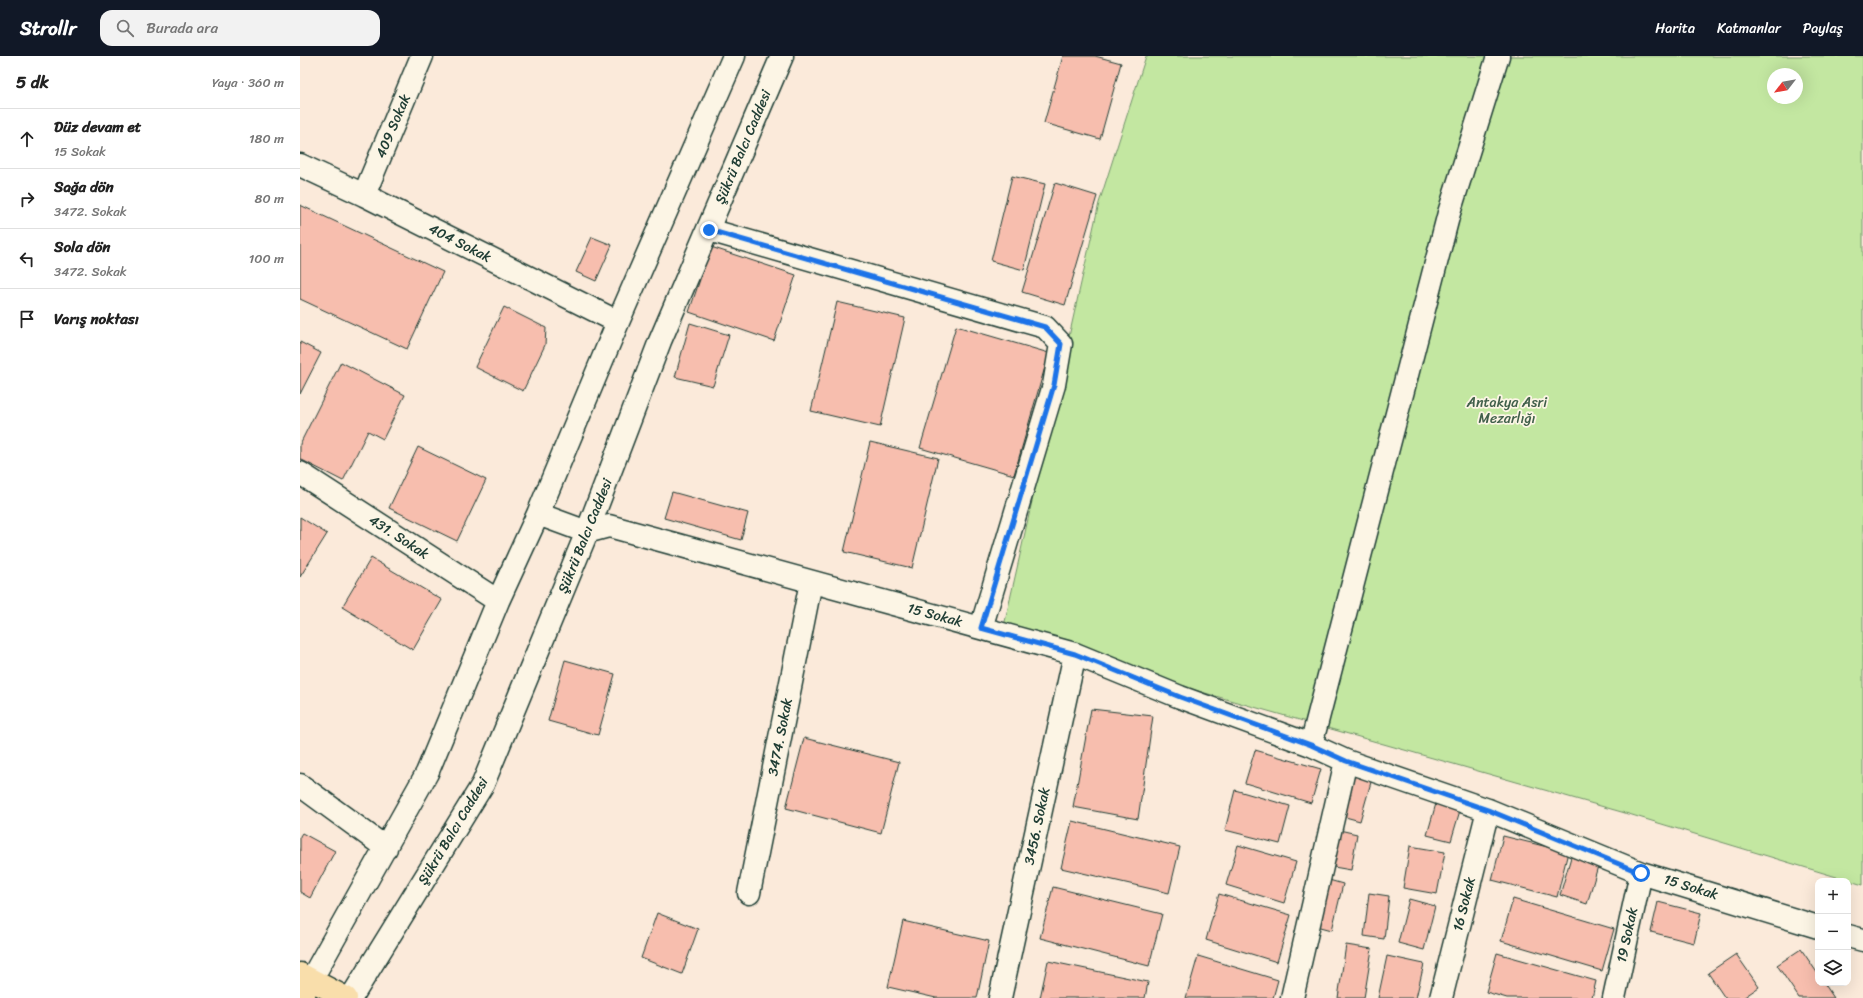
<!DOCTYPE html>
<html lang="tr">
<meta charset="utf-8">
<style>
:root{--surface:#fff;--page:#f2f2f2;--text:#222;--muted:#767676;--line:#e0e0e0;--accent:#111827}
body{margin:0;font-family:Sriracha,sans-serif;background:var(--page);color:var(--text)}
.controls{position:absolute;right:12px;bottom:12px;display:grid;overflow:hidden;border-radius:8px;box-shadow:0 4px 16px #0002}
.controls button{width:36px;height:36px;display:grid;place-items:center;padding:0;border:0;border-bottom:1px solid var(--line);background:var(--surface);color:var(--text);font:20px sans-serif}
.compass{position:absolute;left:1467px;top:12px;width:36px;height:36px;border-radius:50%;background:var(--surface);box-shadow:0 4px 16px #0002;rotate:239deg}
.stop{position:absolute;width:12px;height:12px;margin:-9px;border:3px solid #1a73e8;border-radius:50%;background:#fff}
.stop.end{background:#1a73e8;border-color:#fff;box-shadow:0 1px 4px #0008}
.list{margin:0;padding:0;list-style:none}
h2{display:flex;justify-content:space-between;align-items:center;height:52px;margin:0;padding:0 16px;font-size:17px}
h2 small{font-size:13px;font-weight:400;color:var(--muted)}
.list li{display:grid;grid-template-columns:26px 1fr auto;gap:12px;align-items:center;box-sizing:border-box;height:60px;padding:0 16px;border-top:1px solid var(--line)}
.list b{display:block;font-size:15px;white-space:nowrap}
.list p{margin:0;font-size:13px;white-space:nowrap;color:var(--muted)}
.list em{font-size:13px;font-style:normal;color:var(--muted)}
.icon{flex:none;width:22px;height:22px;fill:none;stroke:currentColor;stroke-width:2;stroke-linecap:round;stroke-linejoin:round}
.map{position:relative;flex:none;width:1563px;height:942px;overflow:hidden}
header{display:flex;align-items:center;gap:24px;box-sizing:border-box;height:56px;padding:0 20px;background:var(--accent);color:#fff}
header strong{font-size:19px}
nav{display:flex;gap:22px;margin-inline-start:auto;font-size:14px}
.search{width:280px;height:36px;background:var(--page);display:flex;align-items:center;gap:10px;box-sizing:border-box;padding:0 14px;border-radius:12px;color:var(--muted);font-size:15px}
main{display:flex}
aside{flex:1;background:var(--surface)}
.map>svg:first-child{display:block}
</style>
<header>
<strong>Strollr</strong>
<div class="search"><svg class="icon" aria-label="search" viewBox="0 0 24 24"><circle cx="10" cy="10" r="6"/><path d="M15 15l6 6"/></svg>Burada ara</div>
<nav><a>Harita</a><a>Katmanlar</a><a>Paylaş</a></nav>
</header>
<main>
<aside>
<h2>5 dk<small>Yaya · 360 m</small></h2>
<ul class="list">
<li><svg class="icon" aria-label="ahead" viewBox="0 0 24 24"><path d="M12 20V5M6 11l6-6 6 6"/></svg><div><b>Düz devam et</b><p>15 Sokak</p></div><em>180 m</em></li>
<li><svg class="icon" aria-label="right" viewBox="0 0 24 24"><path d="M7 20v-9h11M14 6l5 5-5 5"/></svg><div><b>Sağa dön</b><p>3472. Sokak</p></div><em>80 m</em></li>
<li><svg class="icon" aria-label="left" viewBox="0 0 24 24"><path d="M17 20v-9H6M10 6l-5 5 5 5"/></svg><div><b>Sola dön</b><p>3472. Sokak</p></div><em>100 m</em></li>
<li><svg class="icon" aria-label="arrive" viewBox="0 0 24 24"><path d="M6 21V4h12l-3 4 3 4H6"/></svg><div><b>Varış noktası</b></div></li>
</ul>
</aside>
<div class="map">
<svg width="1563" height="942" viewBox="0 0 1563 942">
<rect width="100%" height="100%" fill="#fbeada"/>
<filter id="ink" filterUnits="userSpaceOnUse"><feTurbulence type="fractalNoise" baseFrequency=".025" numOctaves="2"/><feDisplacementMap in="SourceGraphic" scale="8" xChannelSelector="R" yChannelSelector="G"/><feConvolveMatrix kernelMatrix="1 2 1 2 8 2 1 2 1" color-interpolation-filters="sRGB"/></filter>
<g filter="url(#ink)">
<!-- green -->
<path fill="#c3e7a1" stroke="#71926a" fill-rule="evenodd" d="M846,0H1563V829L1332,759L702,579L799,147ZM1473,18H1497V42H1473Z"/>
<!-- building -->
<path fill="#f7beae" stroke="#1f3d34" d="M763,0H795L821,7L800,83L744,67Z
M712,120L745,128L724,214L691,205Z
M755,127L797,140L765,249L722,236Z
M0,149L143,216L107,293L0,243Z
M292,181L312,189L296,225L276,216Z
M411,191L496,219L474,285L389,256Z
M537,246L605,262L580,371L511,355Z
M204,251L246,272L245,289L223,335L175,311Z
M390,267L429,279L413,330L375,321Z
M656,270L749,297L714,419L620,392Z
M0,286L21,297L0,338Z
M41,306L105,339L83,383L68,375L43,425L0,403V388Z
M570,386L638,402L612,512L544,496Z
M118,391L186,424L157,485L89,452Z
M372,436L448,457L441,484L364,462Z
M0,461L27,478L0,521Z
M71,502L142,544L113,594L42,551Z
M265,604L315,618L298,679L248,665Z
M791,653L853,660L838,763L773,751Z
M504,682L599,706L581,777L486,752Z
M955,694L1021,713L1011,747L945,727Z
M1052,713L1073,719L1060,765L1038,759Z
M935,734L990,750L980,788L925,774Z
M1137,744L1161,751L1151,785L1127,779Z
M772,765L880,791L869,837L761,812Z
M1035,773L1057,778L1051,814L1028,810Z
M2,777L35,795L10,842L0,836V780Z
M1203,780L1268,796L1257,841L1192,824Z
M938,789L996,806L984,847L926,829Z
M1110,790L1145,796L1137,838L1103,832Z
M1271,801L1298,810L1287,848L1260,839Z
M1029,824L1043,828L1032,874L1017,870Z
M753,831L862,858L849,910L740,882Z
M1069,837L1089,840L1084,883L1064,880Z
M919,838L991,859L977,906L906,884Z
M1109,843L1135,850L1124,894L1098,887Z
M1213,843L1314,873L1302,915L1201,885Z
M1358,846L1401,857L1394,887L1351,876Z
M357,857L398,873L382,918L341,902Z
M603,865L689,885L677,942H636L588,931Z
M1046,889L1072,893L1064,942H1038Z
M1501,893L1518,918V927H1524L1534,942H1499L1477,909Z
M1197,897L1296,925L1292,942H1207L1186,936Z
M1436,898L1459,931L1443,942H1425L1408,917Z
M898,900L978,924L973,942H886Z
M1087,900L1124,908L1116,942H1078Z
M748,905L848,926L845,942H740Z"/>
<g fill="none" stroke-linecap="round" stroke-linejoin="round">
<!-- minor casing -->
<g stroke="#1f3d34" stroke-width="25">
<path id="minor" d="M0,109L64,139L318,266
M64,139L122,0
M409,174L745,271L761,288L754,329L681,572
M0,417L198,545
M238,458L287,476L309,470L775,598L880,641L1011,689L1046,705L1188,754L1341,817L1518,871
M1011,689L1149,157L1198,0
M0,729L86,792
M449,837L511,526
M1548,880L1563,884
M11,924L127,717L198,545L238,458L318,266L434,0
M51,942L183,728L287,476L360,285L482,0
M700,942L775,598
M992,942L1046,705
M1141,942L1188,754
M1314,942L1341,817"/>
</g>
<!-- major casing -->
<g stroke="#1f3d34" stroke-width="25">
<path id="major" d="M0,918L46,942
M1,942L11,924"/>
</g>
<!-- minor -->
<use href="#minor" stroke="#fcf5e5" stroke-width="22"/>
<!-- major -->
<use href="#major" stroke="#f9deab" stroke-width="22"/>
</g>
</g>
<g fill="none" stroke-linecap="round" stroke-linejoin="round" filter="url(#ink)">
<!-- route -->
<path stroke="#1a73e8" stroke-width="5" d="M409,174L745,271L761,288L754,329L681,572L775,598L880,641L1011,689L1046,705L1188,754L1341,817"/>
</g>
<g text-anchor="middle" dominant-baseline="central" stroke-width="3.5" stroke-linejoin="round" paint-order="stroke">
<!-- street labels -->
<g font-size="14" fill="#1f3d34" stroke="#fcf5e5">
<text transform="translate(93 70) rotate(-67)">409 Sokak</text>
<text transform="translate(443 91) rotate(-67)">Şükrü Balcı Caddesi</text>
<text transform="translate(160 187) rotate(27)">404 Sokak</text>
<text transform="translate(285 480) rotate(-68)">Şükrü Balcı Caddesi</text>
<text transform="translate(99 481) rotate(33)">431. Sokak</text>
<text transform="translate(635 559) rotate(15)">15 Sokak</text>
<text transform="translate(480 681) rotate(-79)">3474. Sokak</text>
<text transform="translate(737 770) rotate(-78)">3456. Sokak</text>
<text transform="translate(153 775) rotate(-59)">Şükrü Balcı Caddesi</text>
<text transform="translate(1391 831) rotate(17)">15 Sokak</text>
<text transform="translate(1164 848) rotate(-76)">16 Sokak</text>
<text transform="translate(1327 879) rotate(-78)">19 Sokak</text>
</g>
<!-- park labels -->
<g font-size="14" fill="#405f4a" stroke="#fcf5e5">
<text x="1207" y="346">Antakya Asri<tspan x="1207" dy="16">Mezarlığı</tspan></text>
</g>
</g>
</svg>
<div class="controls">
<button>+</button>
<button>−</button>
<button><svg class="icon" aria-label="layers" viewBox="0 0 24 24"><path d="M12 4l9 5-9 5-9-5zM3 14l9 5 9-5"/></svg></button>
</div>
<svg class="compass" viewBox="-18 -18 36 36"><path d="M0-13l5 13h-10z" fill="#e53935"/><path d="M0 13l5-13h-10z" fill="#767676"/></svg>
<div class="stop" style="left:1341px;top:817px"></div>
<div class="stop end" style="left:409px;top:174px"></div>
</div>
</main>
